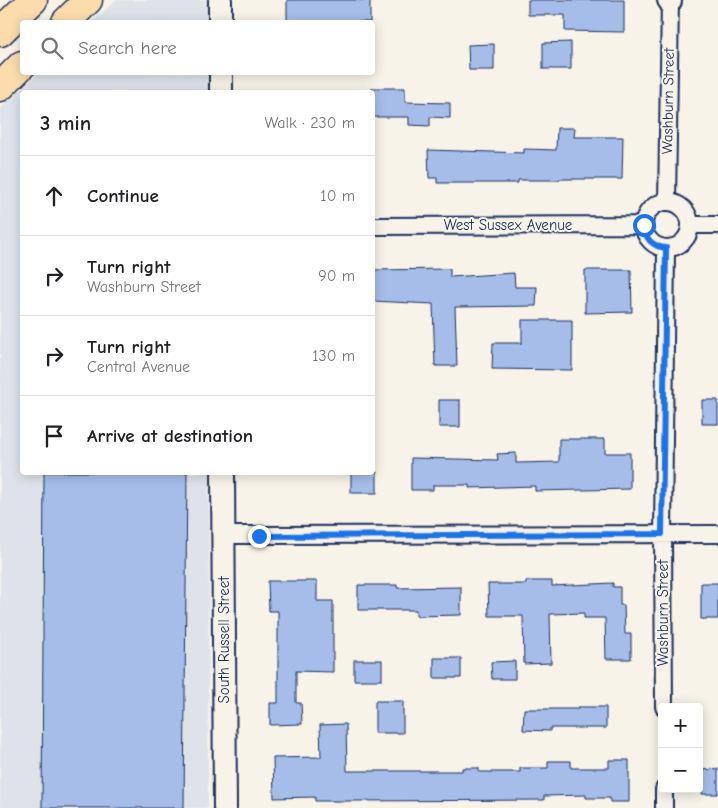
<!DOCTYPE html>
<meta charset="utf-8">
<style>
:root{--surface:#fff;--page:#f6f6f6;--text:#202124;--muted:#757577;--line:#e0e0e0}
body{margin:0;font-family:"Comic Neue",sans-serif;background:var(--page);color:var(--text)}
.controls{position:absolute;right:15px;bottom:15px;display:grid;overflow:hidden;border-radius:5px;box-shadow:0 2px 12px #0003}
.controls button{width:45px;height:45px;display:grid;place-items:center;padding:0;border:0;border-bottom:1px solid var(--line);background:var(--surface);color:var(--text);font:25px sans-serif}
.stop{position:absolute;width:15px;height:15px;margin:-11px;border:4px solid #1a73e8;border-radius:50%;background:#fff}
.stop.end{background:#1a73e8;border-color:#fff;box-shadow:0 1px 5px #0008}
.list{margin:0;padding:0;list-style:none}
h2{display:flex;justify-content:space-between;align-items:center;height:65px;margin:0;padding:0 20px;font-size:21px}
h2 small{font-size:16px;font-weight:400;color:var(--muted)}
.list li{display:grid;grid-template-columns:32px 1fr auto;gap:15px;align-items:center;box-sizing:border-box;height:80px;padding:0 20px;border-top:1px solid var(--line)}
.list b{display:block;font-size:19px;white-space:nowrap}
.list p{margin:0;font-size:16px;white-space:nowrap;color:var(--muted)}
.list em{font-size:16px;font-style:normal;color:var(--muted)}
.icon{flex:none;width:28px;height:28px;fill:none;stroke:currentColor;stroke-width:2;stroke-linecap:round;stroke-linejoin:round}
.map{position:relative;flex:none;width:718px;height:808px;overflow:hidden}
.search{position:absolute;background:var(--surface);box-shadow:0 2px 12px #0003;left:20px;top:20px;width:355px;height:55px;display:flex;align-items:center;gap:12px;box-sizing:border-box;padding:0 18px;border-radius:5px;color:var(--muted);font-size:19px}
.panel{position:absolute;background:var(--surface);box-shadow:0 2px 12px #0003;left:20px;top:90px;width:355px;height:385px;border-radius:5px}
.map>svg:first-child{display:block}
</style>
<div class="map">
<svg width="718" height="808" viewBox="0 0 718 808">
<rect width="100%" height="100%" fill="#f7f3e8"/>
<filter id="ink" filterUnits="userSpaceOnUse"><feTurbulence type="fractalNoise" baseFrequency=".02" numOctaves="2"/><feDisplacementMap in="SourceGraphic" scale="10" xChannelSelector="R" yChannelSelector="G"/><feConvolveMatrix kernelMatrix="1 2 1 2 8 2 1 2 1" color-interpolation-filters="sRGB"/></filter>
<g filter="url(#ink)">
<!-- built -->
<path fill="#dfe3e9" d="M116,0H210V22H92Z
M39,73H210V92H22V472L209,473L208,808H0V109Z"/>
<!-- building -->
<path fill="#a6bdea" stroke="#1b2f5e" d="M287,0H370V22H287Z
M528,0H624V32L565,31V15H528Z
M571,42V69H543V43Z
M494,44V70H469L468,45Z
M372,88H405V102L450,103V118L430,117V126L409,125V117H372Z
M557,128H575L574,137H623L622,179H559V180H518V183H437V178H429L428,150L524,153V149L556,150Z
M450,269V277L514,273L515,287H537L536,306L455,307L457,366H435L433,304L372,301V270Z
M585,270H631L632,312L585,313Z
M522,320H572V370L492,369L493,343H522Z
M439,400H460V427H439Z
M702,400H718V424H702Z
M559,439H605V453H630V489L535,491V486L469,488V485H433V490H411V458L498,460L497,454L516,453V463L559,462Z
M44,472H187L184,808H42Z
M351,472H377V493H351Z
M268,581H317V601H333V672L296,671V703H301L302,724L270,725V703H278V611H269Z
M526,581H552V586L613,583V587H620V605H624L625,634H631V659H606L605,618H584V613L550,614L551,663L524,664L523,616H489L488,584H526Z
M701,583H718V619H701Z
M358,585H397V588L461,587V615L416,616V610H358Z
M434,658H461V678H434Z
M354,660H382V680H354Z
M515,661V679H492L491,662Z
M375,701H403V733H375Z
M578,707H606V728H550V731L523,730L524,709H578Z
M346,724L347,771H462V768H479V772H520V768H548V761H571V768H609V760H629V802H610V798H586V795L544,796V800L353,801H315V797L274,798L273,758L321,757L320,725Z
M718,769V794H702L701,770Z"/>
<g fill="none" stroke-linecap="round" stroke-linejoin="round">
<!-- street casing -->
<g stroke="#1b2f5e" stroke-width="20">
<path id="street" d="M644 225a23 23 0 1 1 46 0a23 23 0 1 1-46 0Z
M667,202L670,1
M690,225H718
M372,226L644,225
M223,535L718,534
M664,707L663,534L666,249
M664,789V808"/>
</g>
<!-- secondary casing -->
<g stroke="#1b2f5e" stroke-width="26">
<path id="secondary" d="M220,0V22
M669,0L670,1
M221,72V92
M223,472L225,808"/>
</g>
<!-- highway casing -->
<g stroke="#1b2f5e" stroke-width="31">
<path id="highway" d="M66,22L88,0
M0,32L33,0
M0,87L22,65"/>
</g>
<!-- street -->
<use href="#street" stroke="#f7f3e8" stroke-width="16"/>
<!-- secondary -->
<use href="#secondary" stroke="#f7f3e8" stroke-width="22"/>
<!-- highway -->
<use href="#highway" stroke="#fcdcac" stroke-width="28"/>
</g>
</g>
<g fill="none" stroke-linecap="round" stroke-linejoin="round" filter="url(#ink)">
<!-- route -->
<path stroke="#1a73e8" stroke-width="6" d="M259,536L662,534L666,248C653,247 644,238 644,225"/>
</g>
<g text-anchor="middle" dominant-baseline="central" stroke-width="4" stroke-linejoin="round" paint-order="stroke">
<!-- street labels -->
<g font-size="15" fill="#1b2f5e" stroke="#f7f3e8">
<text transform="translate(668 101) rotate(-89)">Washburn Street</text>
<text x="508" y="225">West Sussex Avenue</text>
<text transform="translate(663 613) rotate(-90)">Washburn Street</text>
<text transform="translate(224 640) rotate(-90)">South Russell Street</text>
</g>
</g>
</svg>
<div class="controls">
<button>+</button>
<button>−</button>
</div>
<div class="stop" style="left:644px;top:225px"></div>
<div class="stop end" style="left:259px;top:536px"></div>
<div class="search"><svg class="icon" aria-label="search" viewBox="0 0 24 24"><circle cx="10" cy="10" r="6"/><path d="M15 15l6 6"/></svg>Search here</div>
<section class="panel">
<h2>3 min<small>Walk · 230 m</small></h2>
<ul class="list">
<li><svg class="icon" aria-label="ahead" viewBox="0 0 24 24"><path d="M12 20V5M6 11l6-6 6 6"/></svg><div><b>Continue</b></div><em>10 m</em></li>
<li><svg class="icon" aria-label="right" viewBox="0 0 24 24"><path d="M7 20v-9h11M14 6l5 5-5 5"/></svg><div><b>Turn right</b><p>Washburn Street</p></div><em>90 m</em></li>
<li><svg class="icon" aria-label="right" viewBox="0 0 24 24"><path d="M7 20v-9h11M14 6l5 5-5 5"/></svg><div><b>Turn right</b><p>Central Avenue</p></div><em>130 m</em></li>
<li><svg class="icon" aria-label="arrive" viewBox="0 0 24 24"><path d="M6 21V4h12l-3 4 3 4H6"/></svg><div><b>Arrive at destination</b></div></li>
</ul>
</section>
</div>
